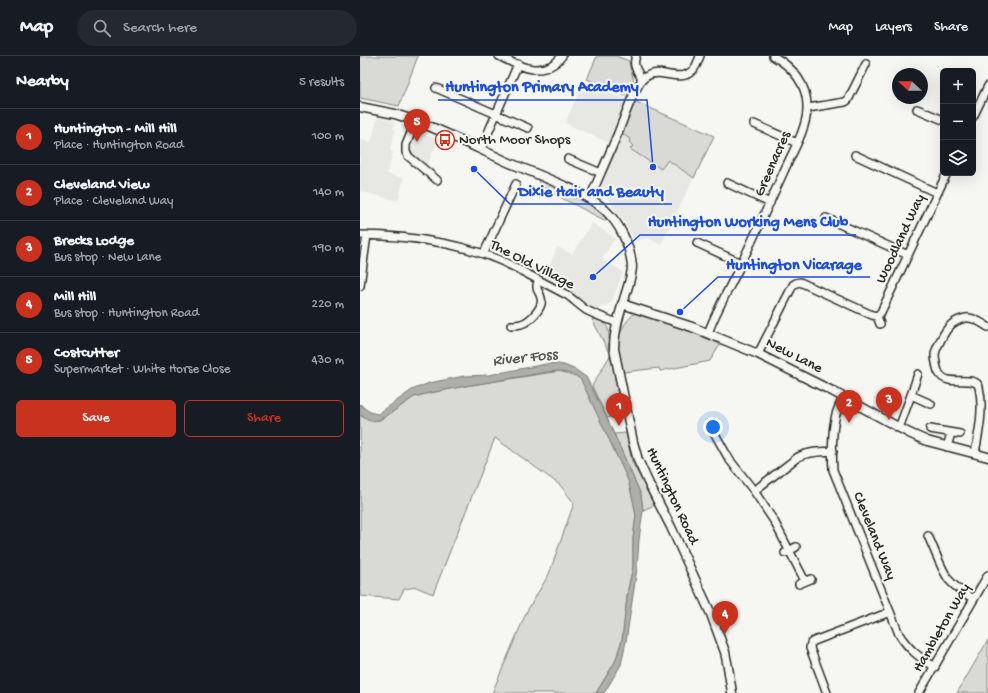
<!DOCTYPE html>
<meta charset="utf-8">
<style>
:root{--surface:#171b24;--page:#242831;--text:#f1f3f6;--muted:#9ea1a6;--line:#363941;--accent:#c8321e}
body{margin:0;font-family:"Gochi Hand",sans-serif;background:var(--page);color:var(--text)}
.controls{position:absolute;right:12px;top:12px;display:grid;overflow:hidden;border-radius:6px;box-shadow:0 4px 16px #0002}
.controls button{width:36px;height:36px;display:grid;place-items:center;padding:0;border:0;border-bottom:1px solid var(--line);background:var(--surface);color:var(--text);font:20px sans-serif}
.compass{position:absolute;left:532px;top:12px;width:36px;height:36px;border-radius:50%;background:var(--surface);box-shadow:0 4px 16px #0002;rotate:291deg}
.you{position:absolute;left:353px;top:371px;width:14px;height:14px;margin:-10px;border:3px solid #fff;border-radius:50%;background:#1a73e8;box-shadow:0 0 0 6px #1a73e833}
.badge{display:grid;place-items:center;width:26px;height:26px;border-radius:50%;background:var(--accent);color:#fff;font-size:13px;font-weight:700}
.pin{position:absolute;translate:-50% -33px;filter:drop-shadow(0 1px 2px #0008)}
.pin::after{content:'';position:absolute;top:21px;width:14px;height:12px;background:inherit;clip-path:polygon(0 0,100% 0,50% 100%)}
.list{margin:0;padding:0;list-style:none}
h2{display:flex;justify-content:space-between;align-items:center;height:52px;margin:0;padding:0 16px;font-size:17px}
h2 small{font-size:13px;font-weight:400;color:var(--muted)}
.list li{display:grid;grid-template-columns:26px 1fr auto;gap:12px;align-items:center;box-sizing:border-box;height:56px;padding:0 16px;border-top:1px solid var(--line)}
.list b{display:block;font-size:15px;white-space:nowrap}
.list p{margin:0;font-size:13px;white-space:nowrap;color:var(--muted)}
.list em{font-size:13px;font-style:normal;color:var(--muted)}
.actions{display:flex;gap:8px;padding:12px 16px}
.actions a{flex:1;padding:9px 0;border:1px solid var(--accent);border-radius:6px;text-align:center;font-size:14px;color:var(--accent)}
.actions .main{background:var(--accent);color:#fff}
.icon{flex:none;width:22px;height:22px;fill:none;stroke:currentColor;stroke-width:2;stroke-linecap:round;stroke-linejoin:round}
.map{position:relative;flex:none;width:628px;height:637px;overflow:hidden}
header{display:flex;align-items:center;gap:24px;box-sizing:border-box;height:56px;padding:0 20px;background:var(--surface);border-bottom:1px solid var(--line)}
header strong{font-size:19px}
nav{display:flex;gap:22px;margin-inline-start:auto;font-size:14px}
.search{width:280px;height:36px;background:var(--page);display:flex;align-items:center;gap:10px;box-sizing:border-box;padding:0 14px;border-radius:22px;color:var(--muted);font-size:15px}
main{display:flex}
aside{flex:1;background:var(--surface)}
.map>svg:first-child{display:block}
</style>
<header>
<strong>Map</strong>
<div class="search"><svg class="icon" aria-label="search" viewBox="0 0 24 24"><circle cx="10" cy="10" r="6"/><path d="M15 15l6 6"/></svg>Search here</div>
<nav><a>Map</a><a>Layers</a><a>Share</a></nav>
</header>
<main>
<aside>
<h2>Nearby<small>5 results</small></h2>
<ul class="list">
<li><span class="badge">1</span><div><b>Huntington - Mill Hill</b><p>Place · Huntington Road</p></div><em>100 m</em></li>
<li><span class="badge">2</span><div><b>Cleveland View</b><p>Place · Cleveland Way</p></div><em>140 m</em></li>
<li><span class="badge">3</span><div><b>Brecks Lodge</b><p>Bus stop · New Lane</p></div><em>190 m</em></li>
<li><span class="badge">4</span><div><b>Mill Hill</b><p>Bus stop · Huntington Road</p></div><em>220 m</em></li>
<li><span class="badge">5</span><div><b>Costcutter</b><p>Supermarket · White Horse Close</p></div><em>430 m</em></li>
</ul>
<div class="actions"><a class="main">Save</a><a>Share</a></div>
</aside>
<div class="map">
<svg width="628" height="637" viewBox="0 0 628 637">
<rect width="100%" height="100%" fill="#f6f6f2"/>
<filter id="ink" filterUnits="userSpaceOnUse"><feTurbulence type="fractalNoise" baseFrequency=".025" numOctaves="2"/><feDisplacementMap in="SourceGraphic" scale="8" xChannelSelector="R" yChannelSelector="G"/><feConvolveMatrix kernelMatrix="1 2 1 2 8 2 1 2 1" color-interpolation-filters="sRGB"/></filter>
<g filter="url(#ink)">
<!-- built -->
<path fill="#e7e7e3" d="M224,25L267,44L249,87L205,67Z
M18,61L35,66L33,73L35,74L30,94L33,96L27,118L44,122L38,145L0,135V84L11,86Z
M59,75L78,84L66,111L49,97Z
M261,77L354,80L301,189L288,182L275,185L270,175L251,147L240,126Z
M232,167L255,182L242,203L263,216L251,247L236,254L185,222L197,191L212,198Z"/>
<!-- green -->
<path fill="#d9d9d5" stroke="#828280" d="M0,0H58L39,50L0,42Z
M237,0H256L269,5C269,11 272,16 273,22C274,28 270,35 267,41L227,23Z
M274,45L354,80L334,122L308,104L301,113L270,93L273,90L269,86L270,83L261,77Z
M178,123H180C193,129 246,149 246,164H244L188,135L180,128L178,125Z
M275,257H281L361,287L350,305L300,315L299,312L263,316C261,307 259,299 258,290C257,278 266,264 275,257Z
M232,263C253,265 249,279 248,295Z
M251,298L261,358L247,362L232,330Z
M200,315L215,319L223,324L268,424L273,444L276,459L273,483V511L268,533L262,584L255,606L236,637H132L167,555L189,518L214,447L200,429L135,382L73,538L56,531L44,533L39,543L0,540V359L7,364H19L25,361L54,341L65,338L105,330Z
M266,377L272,406L295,449L283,454L281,439L254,378Z
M628,584V637H597Z"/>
<!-- water -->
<path fill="#aeaeab" stroke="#7a7a78" d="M191,307L204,309L216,314L226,321L247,362L281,439L283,454L279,484L277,513L266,585L261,609L244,637H236L255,606L262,584L268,533L273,511V483L276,459L273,444L268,424L221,324L216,320L199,315L188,316L130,326L105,330L65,338L54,341L25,361L19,364L12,365L0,359V348C5,353 10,357 18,358L52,334L69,327L104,320L129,319Z"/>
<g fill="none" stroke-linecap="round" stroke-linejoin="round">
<!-- minor casing -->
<g stroke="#2b2b2b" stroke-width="10">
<path id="minor" d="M139,0C160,11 184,23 202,0
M276,0C272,9 277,15 282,23
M76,32L168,72
M448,52L485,46L488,44L506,8
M557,53L583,64
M613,61L628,30
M56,65L46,89V96L48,100L77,124
M394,68L437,87
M121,93L158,8
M495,99L577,137
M208,103L241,117
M367,127L410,147
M230,142C239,121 249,99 258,77C263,65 275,29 284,22C299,9 319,29 333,14C337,10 338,5 340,0
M466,162L548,199
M0,179C53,180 109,187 156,212C173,221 190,230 207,239C214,244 219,249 226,254C236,259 247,263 257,267
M337,187L381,207
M124,197L156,128
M0,230L7,179
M517,260L520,268
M151,269C154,269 158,269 161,268C169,266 184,252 181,242C179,233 175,236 178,224
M348,277C357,253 370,231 381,208C396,177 410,146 424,115C432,97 447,72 447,53C448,29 433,11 413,0
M398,298L433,229L436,227L440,226L512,259L517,260L521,256L587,117
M551,339L571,348
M483,342C480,349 476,355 475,363C472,376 472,400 473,414L539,578C549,594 559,601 575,611
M351,371L369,403L394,435L414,465L445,525
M539,372L551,339L558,318
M570,373L600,378
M587,391L591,377
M615,397C619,376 624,352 619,331C616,318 586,332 579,317C577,314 575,303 575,299C575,294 585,274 590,270C593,266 604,261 609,262C615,262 623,268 628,271
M394,435L438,401C449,395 461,396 473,395
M568,480C574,492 581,513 589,524C596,532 605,538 614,543
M425,497L436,491
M439,528L451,523
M467,637L450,592L451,587L454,585L530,556
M559,637L628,519"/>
</g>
<!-- tertiary casing -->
<g stroke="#2b2b2b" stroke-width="11">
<path id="tertiary" d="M0,51L35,58L56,65C88,77 119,93 150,107C170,115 189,123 209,132C221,138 235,144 245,154C260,168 270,189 272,210C272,220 268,230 265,240C260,257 254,274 254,293L273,386L278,404L289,428L311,471L351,558L365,596L368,611L372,637
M262,248L332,271L398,298L472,335L549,377L567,385L628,401"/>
</g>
<!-- minor -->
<use href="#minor" stroke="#f6f6f2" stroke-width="7"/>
<!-- tertiary -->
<use href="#tertiary" stroke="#f6f6f2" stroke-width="8"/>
</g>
</g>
<!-- icons -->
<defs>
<g id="bus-ring" transform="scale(1)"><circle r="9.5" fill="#f6f6f2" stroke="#c8321e" stroke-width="1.5"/><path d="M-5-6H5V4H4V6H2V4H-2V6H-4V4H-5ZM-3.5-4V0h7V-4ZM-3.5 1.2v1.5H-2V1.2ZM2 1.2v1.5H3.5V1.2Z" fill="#c8321e"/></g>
</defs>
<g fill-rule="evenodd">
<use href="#bus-ring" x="85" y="84"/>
</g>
<g text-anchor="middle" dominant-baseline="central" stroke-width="4" stroke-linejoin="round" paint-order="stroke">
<!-- poi labels -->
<g font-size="15" fill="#2b2b2b" stroke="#f6f6f2" text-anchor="start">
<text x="99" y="84">North Moor Shops</text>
</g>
<!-- street labels -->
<g font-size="15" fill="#2b2b2b" stroke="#f6f6f2">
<text transform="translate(413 108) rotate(-66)">Greenacres</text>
<text transform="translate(541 183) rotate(-65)">Woodland Way</text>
<text transform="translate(172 209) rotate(27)">The Old Village</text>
<text transform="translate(434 300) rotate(27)">New Lane</text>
<text transform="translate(312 440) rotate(65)">Huntington Road</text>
<text transform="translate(514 480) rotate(68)">Cleveland Way</text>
<text transform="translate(582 572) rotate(-60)">Hambleton Way</text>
</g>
<!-- water labels -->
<g font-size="16" font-style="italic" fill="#525251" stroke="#f6f6f2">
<text transform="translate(165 303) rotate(-6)">River Foss</text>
</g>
</g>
<!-- callouts -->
<path fill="none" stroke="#1d4ed8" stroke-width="1.5" d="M293 111L287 44H78M114 113L150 148H312M233 221L280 179H496M320 256L358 221H510"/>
<g fill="#1d4ed8" stroke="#f6f6f2" stroke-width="1.5">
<circle cx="293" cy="111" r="4"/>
<circle cx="114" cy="113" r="4"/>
<circle cx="233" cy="221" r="4"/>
<circle cx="320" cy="256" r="4"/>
</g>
<g font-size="16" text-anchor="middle" font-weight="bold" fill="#1d4ed8" stroke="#f6f6f2" stroke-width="4" stroke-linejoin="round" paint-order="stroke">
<text x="182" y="35">Huntington Primary Academy</text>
<text x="231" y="140">Dixie Hair and Beauty</text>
<text x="388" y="170">Huntington Working Mens Club</text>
<text x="434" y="213">Huntington Vicarage</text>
</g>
</svg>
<div class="controls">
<button>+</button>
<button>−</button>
<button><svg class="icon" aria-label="layers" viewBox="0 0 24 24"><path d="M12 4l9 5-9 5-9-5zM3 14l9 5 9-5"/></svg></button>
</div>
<svg class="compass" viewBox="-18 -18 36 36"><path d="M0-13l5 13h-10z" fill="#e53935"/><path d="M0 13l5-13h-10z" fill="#9ea1a6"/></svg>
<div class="you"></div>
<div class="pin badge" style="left:259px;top:370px">1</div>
<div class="pin badge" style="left:489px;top:367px">2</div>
<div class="pin badge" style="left:529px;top:364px">3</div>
<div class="pin badge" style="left:365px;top:578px">4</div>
<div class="pin badge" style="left:57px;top:86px">5</div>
</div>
</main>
